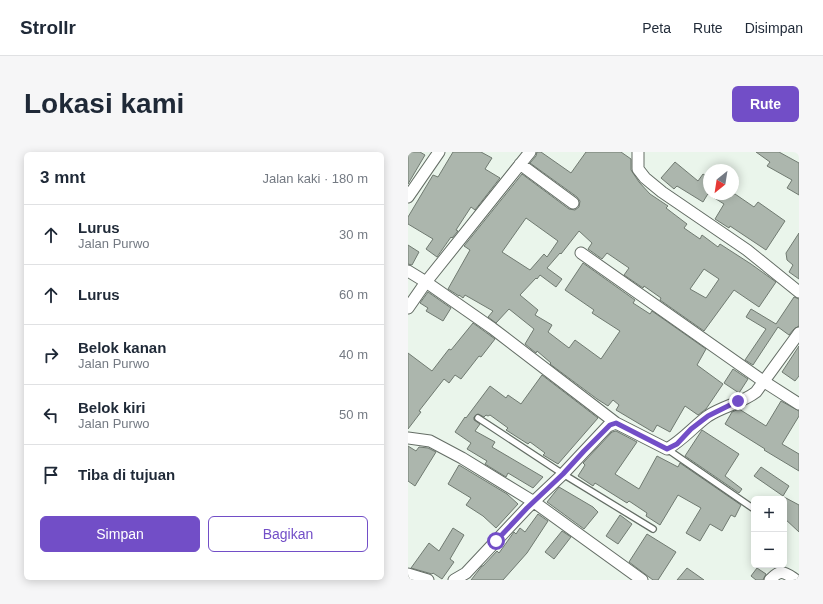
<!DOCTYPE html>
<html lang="id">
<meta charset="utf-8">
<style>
:root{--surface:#fff;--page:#f6f6f7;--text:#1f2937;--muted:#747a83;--line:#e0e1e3;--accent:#724ec7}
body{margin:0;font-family:Helvetica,sans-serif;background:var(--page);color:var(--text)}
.controls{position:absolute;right:12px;bottom:12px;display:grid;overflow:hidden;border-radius:6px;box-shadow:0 2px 10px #0003}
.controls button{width:36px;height:36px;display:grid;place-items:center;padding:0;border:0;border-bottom:1px solid var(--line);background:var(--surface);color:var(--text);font:20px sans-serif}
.compass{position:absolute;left:295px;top:12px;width:36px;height:36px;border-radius:50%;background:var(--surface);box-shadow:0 2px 10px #0003;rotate:210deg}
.stop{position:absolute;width:12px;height:12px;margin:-9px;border:3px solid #724ec7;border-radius:50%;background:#fff}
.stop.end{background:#724ec7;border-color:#fff;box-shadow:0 1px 4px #0008}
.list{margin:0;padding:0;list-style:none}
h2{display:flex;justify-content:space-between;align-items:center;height:52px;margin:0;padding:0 16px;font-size:17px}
h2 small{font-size:13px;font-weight:400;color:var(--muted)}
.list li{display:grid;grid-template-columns:26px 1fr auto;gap:12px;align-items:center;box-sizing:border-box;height:60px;padding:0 16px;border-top:1px solid var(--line)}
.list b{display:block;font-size:15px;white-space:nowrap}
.list p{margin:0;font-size:13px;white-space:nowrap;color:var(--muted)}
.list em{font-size:13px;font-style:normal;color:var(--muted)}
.actions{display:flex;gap:8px;padding:12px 16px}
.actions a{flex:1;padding:9px 0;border:1px solid var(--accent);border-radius:6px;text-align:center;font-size:14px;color:var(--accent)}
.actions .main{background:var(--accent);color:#fff}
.icon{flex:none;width:22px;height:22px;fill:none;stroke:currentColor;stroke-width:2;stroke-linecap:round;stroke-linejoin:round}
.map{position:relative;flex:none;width:391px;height:428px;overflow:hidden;border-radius:6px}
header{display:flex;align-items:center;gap:24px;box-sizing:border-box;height:56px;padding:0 20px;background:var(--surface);border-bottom:1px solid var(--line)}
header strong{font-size:19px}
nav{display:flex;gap:22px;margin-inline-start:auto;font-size:14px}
.intro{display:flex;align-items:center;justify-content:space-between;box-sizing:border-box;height:96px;padding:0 24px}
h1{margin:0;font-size:28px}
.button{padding:10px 18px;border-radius:6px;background:var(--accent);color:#fff;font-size:14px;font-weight:700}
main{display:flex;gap:24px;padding:0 24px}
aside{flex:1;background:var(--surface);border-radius:6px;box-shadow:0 2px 10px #0003}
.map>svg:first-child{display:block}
</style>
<header>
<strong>Strollr</strong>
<nav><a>Peta</a><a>Rute</a><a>Disimpan</a></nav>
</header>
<div class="intro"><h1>Lokasi kami</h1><a class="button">Rute</a></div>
<main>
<aside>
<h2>3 mnt<small>Jalan kaki · 180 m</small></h2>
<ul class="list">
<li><svg class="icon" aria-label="ahead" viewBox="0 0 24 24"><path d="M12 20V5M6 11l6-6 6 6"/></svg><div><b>Lurus</b><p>Jalan Purwo</p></div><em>30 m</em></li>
<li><svg class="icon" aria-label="ahead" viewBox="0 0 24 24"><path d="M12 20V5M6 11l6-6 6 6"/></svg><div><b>Lurus</b></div><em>60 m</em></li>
<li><svg class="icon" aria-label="right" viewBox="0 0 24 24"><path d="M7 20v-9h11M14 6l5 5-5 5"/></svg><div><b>Belok kanan</b><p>Jalan Purwo</p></div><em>40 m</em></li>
<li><svg class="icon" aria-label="left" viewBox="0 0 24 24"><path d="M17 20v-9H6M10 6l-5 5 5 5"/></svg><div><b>Belok kiri</b><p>Jalan Purwo</p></div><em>50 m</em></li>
<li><svg class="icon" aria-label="arrive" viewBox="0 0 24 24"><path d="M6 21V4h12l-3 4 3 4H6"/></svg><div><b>Tiba di tujuan</b></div></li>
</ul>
<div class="actions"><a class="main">Simpan</a><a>Bagikan</a></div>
</aside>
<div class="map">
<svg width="391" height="428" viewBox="0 0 391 428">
<rect width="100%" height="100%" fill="#eaf5eb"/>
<!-- building -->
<path fill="#acb6ad" stroke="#707a71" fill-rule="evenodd" d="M0,0H12L17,3L0,32Z
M45,0H73L84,6L77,17L92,26L67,58L63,55L48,78L50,79L44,86L43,85L29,105L18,97L25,87L0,72V65L25,23L30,25Z
M129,0H133L163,21L178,0H213L223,7V18L231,30L242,42L260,54L258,56L279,72L276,76L292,87L294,83L310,95L312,92L343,112L368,130L351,155L326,138L296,179L252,148L253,146L236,134L235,136L216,123L221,116L199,101L194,107L180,97L184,91L171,79L153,102L152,101L139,116L154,127L148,135L132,123L129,127L128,126L112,143L130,158L127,163L144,173L140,180L161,196L167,188L193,207L212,179L184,161L186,158L157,138L175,111L227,148L225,151L242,162L244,159L298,197L289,213L315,232L298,257L290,263L277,254L262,280L249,273L245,280L208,258L211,253L205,248L200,254L189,247L142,212L143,211L129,199L128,201L117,192L126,177L101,157L88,171L80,165L85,159L57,143L55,146L51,143V144L40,137L62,98L56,94L114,22L161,57L167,58L171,55L172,49L169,45L122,11L128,4ZM118,66L150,89L139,105L136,102L122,118L94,100ZM296,117L311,127L298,146L282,137Z
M348,0H371L391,11V43L379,36L384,28L359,14L362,10Z
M267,10L290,29L295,22L301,26V40L295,50L269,34L266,37L253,26Z
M300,42H327L346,55L350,50L377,69L358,98L322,74L321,76L307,67L316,52Z
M391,81V127L381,120L385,113L379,108L378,101Z
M0,93L11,100L4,113L0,112Z
M20,140L43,156L35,169L18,159L20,156L12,151Z
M386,145L391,147V174L386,177L381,183L370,175L345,213L337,208L358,177L338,165L343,157L368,172Z
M65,171L87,187L73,205L71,204L53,227L47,223L41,231L36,227L11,259L13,260L0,277V201L24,219L41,197L43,198Z
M391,194V224L387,229L374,220Z
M325,217L340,227L331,241L316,231Z
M134,223L190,266L150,312L135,303L137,301L122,290L120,292L98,278L100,276L82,263L80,264L78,263L76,265L70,262L66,265V268L72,272L67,279L87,290L84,295L135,325L125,336L100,321L98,325L77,312L79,309L59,297L63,291L47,280L57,265L58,266L82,234L98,246L100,243L113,252Z
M373,249L391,259V264L374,292L391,302V319L356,298L357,297L317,272L324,260L331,257L358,274Z
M294,278L331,302L317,324L334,337L331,341L277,304Z
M208,279L229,290L207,322L231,337L249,304L270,315L272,311L333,353L327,365L323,363L314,379L302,372L292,389L278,381L293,356L270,343L252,373L238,364L239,361L221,349L219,351L187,331L185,334L170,324L177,313L175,311L176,310L204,280Z
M0,294L8,299L11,295L20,296L28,300L7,334L0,329Z
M51,313L99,342L110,352L88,376L75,364L58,353L63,346L40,332Z
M353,315L381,334L375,344L346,324Z
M151,335L185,355L190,360L176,377L139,350Z
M376,345L391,353V380L376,366Z
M130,362L140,369L119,401L95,428H63L74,414H75L89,399L91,401L106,380L108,382L112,376L117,380Z
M212,363L224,372L210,392L198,384Z
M45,376L56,383L42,407L46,410L34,427L25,421L24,422L3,416L21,391L31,399Z
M154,379L163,385L146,407L137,400Z
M239,382L268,400L250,428H245L221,410Z
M279,416L296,428H269Z
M349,416L358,422L355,428H348L343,424Z"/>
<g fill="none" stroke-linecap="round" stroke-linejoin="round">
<!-- lane casing -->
<g stroke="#646d65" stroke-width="8">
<path id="lane" d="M70,266L155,322L245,377
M259,297L346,357"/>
</g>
<!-- street casing -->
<g stroke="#646d65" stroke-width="13">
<path id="street" d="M230,0V17L237,26L254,40L339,98L391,140
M112,12L165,51
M0,45L31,0
M173,101L355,229L391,252
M0,119L18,130L84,176L208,271L259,297C275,288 286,274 300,264C315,254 334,251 348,240L391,181
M0,156L18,130L122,0
M0,286L22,289L54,306L126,350L234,428
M0,422L20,428
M46,428L58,421L119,356L155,322L200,274L208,271
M362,428C373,416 376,420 388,428"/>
</g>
<!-- lane -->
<use href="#lane" stroke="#fff" stroke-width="5.5"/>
<!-- street -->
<use href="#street" stroke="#fff" stroke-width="11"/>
</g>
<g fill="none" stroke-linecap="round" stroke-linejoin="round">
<!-- route -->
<path stroke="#724ec7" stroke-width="5" d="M88,389L119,356L155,322L176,299L202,273L208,271L259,297L269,292L283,277L300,264L330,249"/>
</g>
</svg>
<div class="controls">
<button>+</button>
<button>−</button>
</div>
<svg class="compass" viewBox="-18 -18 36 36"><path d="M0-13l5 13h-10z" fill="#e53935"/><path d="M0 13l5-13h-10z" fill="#747a83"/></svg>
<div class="stop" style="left:88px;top:389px"></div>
<div class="stop end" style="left:330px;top:249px"></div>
</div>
</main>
